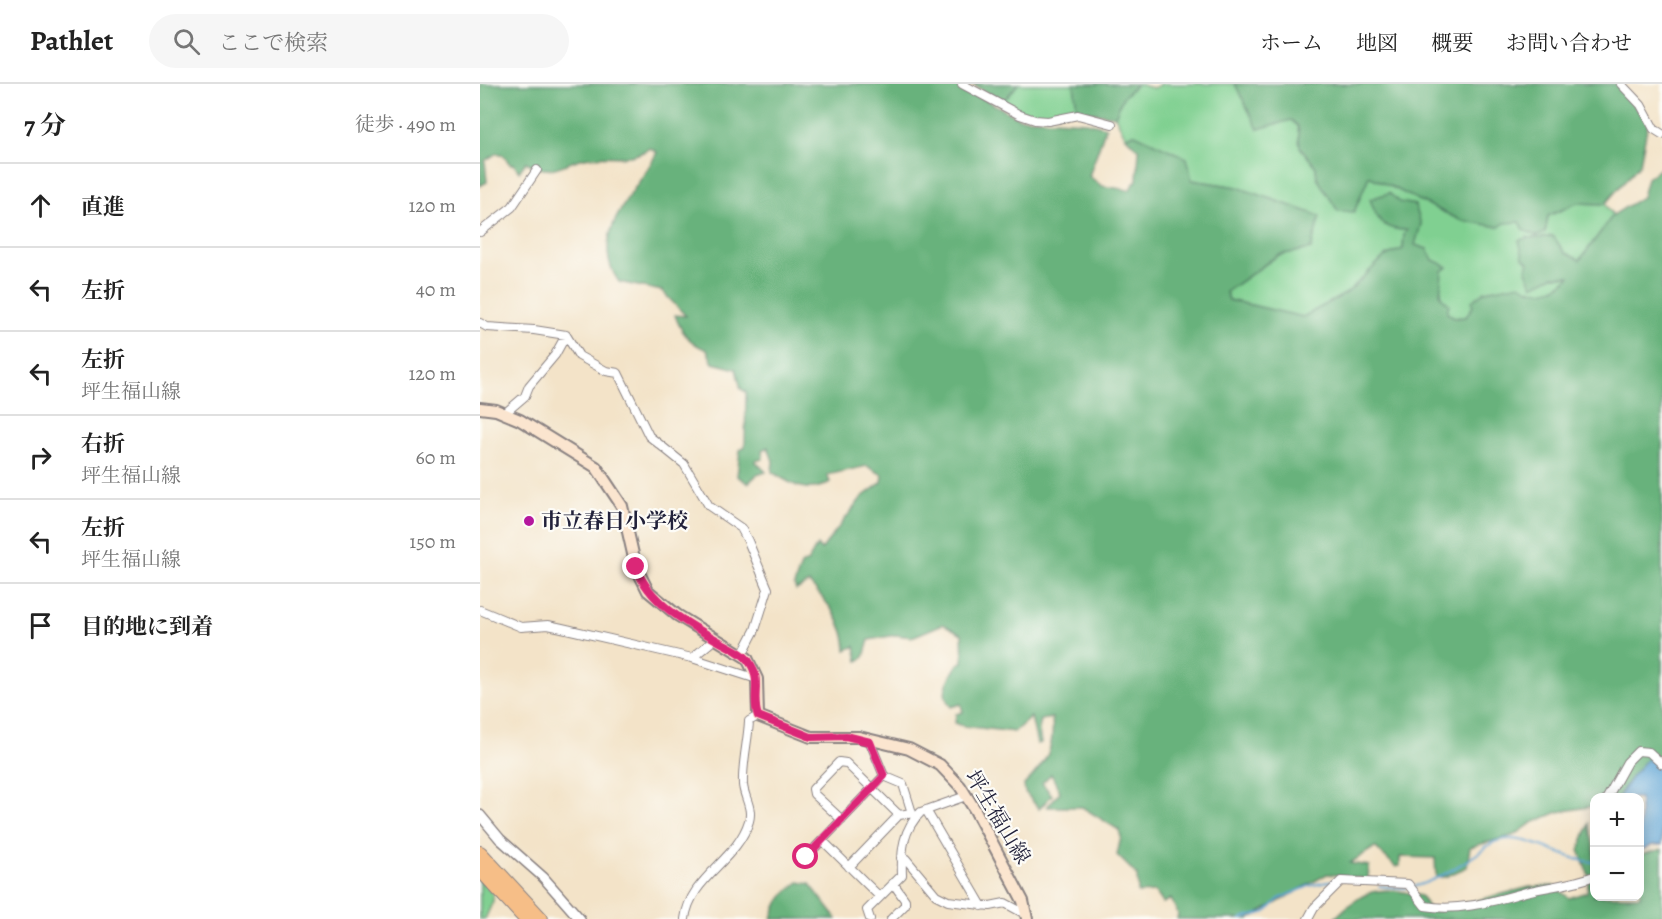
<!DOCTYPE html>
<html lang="ja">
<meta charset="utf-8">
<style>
:root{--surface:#fff;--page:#f6f6f6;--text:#222;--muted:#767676;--line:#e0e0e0}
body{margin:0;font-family:Alegreya,"Noto Serif JP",serif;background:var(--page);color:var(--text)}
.controls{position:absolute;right:18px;bottom:18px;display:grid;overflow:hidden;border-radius:12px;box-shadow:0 3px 15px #0003}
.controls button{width:54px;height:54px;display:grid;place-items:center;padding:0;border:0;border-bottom:2px solid var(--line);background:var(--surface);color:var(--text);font:30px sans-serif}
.stop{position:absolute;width:18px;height:18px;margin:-14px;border:4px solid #db2777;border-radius:50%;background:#fff}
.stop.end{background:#db2777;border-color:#fff;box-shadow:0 2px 6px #0008}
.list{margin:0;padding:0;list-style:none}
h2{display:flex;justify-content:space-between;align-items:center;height:78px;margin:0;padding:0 24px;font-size:26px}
h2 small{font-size:20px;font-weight:400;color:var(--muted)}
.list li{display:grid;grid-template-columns:39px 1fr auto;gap:18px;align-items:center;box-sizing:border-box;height:84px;padding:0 24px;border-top:2px solid var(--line)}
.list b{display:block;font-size:22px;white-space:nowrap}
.list p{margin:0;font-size:20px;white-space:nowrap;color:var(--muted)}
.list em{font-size:20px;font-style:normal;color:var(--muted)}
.icon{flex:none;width:33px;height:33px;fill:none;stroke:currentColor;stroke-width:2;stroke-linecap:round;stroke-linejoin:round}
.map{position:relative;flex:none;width:1182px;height:835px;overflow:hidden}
header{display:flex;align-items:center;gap:36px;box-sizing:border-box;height:84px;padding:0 30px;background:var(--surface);border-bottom:2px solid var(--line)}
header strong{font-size:28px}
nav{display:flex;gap:33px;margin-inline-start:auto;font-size:21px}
.search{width:420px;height:54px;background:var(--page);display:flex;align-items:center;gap:15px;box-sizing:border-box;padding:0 21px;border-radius:33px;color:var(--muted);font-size:22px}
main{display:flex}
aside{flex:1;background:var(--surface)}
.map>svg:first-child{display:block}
</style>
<header>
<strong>Pathlet</strong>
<div class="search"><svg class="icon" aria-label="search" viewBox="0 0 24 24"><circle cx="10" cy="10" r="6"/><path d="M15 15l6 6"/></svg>ここで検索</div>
<nav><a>ホーム</a><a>地図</a><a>概要</a><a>お問い合わせ</a></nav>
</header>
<main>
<aside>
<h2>7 分<small>徒歩 · 490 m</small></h2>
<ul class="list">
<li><svg class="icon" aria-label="ahead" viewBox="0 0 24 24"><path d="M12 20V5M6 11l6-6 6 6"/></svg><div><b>直進</b></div><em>120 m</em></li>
<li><svg class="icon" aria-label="left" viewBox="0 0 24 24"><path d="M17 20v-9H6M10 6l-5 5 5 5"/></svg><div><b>左折</b></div><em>40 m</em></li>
<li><svg class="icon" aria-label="left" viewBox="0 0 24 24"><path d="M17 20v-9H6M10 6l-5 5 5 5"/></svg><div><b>左折</b><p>坪生福山線</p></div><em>120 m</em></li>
<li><svg class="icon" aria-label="right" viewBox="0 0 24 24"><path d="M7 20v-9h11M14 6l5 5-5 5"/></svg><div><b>右折</b><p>坪生福山線</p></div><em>60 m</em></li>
<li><svg class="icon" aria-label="left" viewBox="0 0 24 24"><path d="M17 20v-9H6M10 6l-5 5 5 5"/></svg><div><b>左折</b><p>坪生福山線</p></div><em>150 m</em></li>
<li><svg class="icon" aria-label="arrive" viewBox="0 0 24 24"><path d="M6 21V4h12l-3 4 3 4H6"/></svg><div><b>目的地に到着</b></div></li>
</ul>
</aside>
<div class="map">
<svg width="1182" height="835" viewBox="0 0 1182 835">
<rect width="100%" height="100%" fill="#fdfcf7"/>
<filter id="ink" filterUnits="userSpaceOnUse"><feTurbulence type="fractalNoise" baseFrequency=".0167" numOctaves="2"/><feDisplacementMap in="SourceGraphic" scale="12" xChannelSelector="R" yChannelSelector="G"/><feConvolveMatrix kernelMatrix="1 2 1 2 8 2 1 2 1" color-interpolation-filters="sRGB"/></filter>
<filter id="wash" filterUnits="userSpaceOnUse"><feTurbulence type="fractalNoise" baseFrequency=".008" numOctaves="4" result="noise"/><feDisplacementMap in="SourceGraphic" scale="24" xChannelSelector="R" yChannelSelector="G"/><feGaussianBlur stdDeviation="1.35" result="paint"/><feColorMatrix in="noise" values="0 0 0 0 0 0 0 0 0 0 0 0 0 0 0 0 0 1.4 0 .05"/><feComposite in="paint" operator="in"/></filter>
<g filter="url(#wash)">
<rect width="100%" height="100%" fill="#f3e3c8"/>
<!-- green -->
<path fill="#80d091" stroke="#517966" stroke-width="1.5" d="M538,0H594L597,26C561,33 556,35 523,18Z
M657,0L673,4L682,0H755L764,15L799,39L811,36L818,42L820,63L836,83L837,94L874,128L889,92L980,136L1040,138L1065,149L1068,132L1097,119L1125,120L1133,131L1100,176L1085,169L1073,152L1060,156L1047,153L1049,178L1059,198L1073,192H1090C1077,206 1056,213 1040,201L1005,207L986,233C955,237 962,207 961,186L967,183L953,176L947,165L934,161L941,140L909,109L891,115C898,138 903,146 928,146L924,150L923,165L905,172L867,209L823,233L749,216L746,208L799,171L830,165L757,103L712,96L655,50L645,52L635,32L643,13Z
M0,796L13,810V817L5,835H0Z"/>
<!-- forest -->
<path fill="#68b27b" stroke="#456a5b" stroke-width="1.5" d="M0,0H476L539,34L607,38L626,43L609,92L622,102L649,106L657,96L659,66L645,52L655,50L707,74L712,96L757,103L840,132L831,165L798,171L746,208L749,216L823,233L867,209L905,172L923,165L924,150L927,146C903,146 897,137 890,115L909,109L920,118L935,121L941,140L935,161L947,165L953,176L968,183L962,187L960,212L969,220L967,229L976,234L986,233L993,222L992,217L1005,207L1040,200C1055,212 1078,207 1090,192H1073L1053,202L1046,187L1049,178L1043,174L1039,156C1050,152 1061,155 1073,152L1085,169L1100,176L1133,131L1162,113L1167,94L1182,83V688L1175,677L1152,692L1138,713L1114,714V722L1078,728L1052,739L1035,751L990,763L987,783L965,793H956L955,774L920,773V782L916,783L895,763L870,779L889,782L888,795L847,790L769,835H697L698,830L691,815L683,819L675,808L658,809L657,791L637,771L641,753L639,746L602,723H567L580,708L571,690L562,699L572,711L559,725L545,708L544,701C566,679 575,665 572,634L561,636L559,646L561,659L557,660L551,633L534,648L483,642L475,639L476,630L483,628L481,620L471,623C458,608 470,594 478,580L483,578L482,550L463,540L432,553L416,551L389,556L384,573L378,577L375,562L366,566C366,540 347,517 329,499L316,506L314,501L321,481L328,477L337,461L341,466L382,413L402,398L403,391L387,382L347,391L350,398C328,412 311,400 292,388L293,377L288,363L282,366L283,375L275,377L286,388L277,391L268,399L257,392L260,366L265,363L266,308L261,305L256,285L233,279L227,266C209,259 201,248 195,231L206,232L182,207L139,198C105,150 158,109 177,68L170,64C147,79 129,69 105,74C93,76 81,84 69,85C61,86 54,82 46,78L39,88L34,80H30L23,71L17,69L5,77L7,98L0,102Z
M492,0H538L523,18Z
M594,0H657L643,13L635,32L597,26Z
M755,0H1138L1168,39L1160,80L1125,120L1097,119L1068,132L1065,149L1057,152L1043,146L1040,138L1025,139L1019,143L980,136L889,92L874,128L858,127L837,94L836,83L820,63L818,42L811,36L778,45Z
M1109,740L1114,764V812H1160V771L1182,765V835H854C885,804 899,801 941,812L951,828L1050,803L1074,802L1089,814L1107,808L1109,792L1099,766Z
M319,798L330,800L357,835H292C296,817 305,808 319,798Z"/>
<!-- water -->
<path fill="#60a5d5" stroke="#416488" stroke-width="1.5" d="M1167,675L1175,677L1182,688V761H1173L1160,767V714H1138L1152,692Z"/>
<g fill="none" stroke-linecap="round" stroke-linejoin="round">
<!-- stream -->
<path stroke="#60a5d5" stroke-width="2" d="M899,802L926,804
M932,803C955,798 978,782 997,770C1003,766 1010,759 1017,757C1046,747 1084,777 1114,778
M761,835L786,828L799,815L829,802L856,796"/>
</g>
</g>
<g filter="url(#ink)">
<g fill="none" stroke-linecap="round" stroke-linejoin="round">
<!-- minor casing -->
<g stroke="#8a8282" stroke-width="10">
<path id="minor" d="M482,0L540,31L555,36L568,37L598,31L632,40
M1141,0L1161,21L1174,45L1182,50
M0,148L32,123L57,86
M0,239L7,243L54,246L86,251L99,272L126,287L138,289L169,352L204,380L229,422L261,444L268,457L288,505L275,546L262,571
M24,330L45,312L49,302L75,271L86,251
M0,526L41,543L68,541L82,544L212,574L277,595
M212,574L235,555
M390,658L404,692L423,700L432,729L436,733
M1127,714L1147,678L1158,667L1169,668L1182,680
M446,726L502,822
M362,736L334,710L333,705L359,678L366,679L419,731
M343,757L399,812
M326,773L404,692
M421,774L426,775L456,811L468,817L510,822L525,819L547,831
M369,783L419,731L432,729
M205,835C210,793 257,777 269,737C273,724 264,713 263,701C262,679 268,658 269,637L278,632
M390,835L387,826L422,791C421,767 423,745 441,728L486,712
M411,835L425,821V816L413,799
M828,835L834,824L861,797L928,800L945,822C980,828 1013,817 1046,808C1069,802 1092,801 1114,792"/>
</g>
<!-- tertiary casing -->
<g stroke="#8a8282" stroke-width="12">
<path id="tertiary" d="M0,731L20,755L63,793L100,835"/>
</g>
<!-- secondary casing -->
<g stroke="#8a8282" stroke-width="14">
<path id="secondary" d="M0,324L16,326L40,336L116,383L142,422L156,483L168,507L197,531L267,574L277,595L278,632L331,653H379L429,665L460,681L480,702L495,726L543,817L547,835"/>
</g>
<!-- motorway casing -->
<g stroke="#8a8282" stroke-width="16">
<path id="motorway" d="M0,769L61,835
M0,785L46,835"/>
</g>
<!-- minor -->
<use href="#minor" stroke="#fff" stroke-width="8"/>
<!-- tertiary -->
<use href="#tertiary" stroke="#fff" stroke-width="9"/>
<!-- secondary -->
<use href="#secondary" stroke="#fbe5cf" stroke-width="10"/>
<!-- motorway -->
<use href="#motorway" stroke="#f6be87" stroke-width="14"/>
</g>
</g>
<g fill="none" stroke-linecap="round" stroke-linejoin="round" filter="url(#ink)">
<!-- route -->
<path stroke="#db2777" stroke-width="8" d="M156,483C170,521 210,541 244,560C253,565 265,570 270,579C282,596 271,614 278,632L331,653L366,652L390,658L404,692L326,773"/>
</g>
<!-- markers -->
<circle fill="#b5179e" stroke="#fdfcf7" stroke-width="2" cx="49" cy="437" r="6"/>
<g text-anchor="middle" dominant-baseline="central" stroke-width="4.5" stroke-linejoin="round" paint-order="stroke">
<!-- poi labels -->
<g font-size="21" font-weight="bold" fill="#22223b" stroke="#fdfcf7" text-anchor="start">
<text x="61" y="437">市立春日小学校</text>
</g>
<!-- street labels -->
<g font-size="21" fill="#22223b" stroke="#fdfcf7">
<text transform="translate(518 733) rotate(59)">坪生福山線</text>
</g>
</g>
</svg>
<div class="controls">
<button>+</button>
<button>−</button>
</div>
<div class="stop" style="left:326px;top:773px"></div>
<div class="stop end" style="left:156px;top:483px"></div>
</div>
</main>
